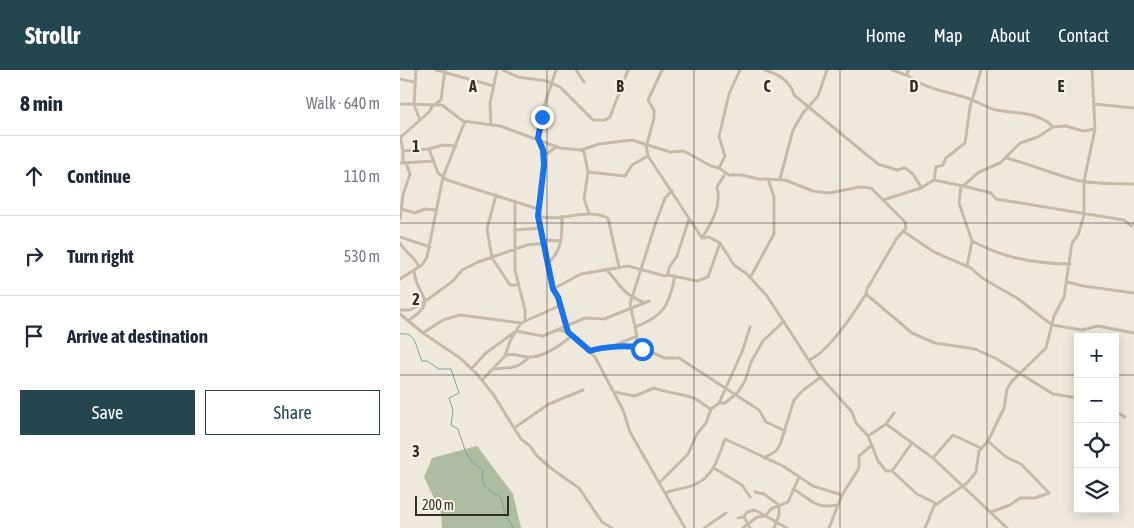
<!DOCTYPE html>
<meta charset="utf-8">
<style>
:root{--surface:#fff;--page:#f6f6f7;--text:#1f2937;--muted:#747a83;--line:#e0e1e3;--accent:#244650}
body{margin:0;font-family:"Asap Condensed",sans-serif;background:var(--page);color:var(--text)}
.controls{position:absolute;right:15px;bottom:15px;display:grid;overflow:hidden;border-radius:0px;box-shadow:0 2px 12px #0003}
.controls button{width:45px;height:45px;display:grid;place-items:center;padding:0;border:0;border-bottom:1px solid var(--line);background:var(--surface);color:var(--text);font:25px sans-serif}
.scale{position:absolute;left:15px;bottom:12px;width:94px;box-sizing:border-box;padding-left:5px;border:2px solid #342e29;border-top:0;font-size:14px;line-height:18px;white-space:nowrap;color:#342e29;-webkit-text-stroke:4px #f7f3e9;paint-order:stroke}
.stop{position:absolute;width:15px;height:15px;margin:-11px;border:4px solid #1a73e8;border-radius:50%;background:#fff}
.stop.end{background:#1a73e8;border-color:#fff;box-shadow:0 1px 5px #0008}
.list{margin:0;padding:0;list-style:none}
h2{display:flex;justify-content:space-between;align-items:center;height:65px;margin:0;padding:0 20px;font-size:21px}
h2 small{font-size:16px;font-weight:400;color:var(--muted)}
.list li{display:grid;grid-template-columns:32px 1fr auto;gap:15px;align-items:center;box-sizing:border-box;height:80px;padding:0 20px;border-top:1px solid var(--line)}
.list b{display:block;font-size:19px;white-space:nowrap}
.list em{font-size:16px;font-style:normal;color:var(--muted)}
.actions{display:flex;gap:10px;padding:15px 20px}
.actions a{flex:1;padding:11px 0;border:1px solid var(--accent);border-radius:0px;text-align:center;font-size:18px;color:var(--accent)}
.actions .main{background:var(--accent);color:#fff}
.icon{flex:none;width:28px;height:28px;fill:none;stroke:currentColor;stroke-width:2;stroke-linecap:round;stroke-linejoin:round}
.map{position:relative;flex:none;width:734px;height:458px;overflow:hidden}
header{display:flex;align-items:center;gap:30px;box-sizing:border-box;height:70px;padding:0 25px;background:var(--accent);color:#fff}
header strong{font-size:24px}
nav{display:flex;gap:28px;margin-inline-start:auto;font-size:18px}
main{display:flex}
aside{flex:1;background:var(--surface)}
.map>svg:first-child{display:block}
</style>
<header>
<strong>Strollr</strong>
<nav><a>Home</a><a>Map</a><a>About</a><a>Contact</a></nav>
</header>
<main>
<aside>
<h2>8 min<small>Walk · 640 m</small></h2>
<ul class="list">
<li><svg class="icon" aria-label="ahead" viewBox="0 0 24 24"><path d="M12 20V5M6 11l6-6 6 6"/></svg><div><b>Continue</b></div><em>110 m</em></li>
<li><svg class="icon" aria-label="right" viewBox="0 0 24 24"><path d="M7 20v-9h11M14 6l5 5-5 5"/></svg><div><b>Turn right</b></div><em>530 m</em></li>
<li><svg class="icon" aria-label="arrive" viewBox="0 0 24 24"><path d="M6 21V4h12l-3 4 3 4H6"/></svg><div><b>Arrive at destination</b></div></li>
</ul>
<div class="actions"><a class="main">Save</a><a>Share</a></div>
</aside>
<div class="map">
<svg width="734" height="458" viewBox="0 0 734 458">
<rect width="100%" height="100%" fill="#efe9dd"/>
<!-- green -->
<path fill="#aebc9f" d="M77,376L113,424L121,458H42L41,443L24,407L32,388Z"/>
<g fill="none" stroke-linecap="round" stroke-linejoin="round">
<!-- stream -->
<path stroke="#80a0a8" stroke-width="1" d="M0,264C17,261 16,280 22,291H27L39,299H51L59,323L49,328L53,340L51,355L58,359L66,383L72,392L83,400C79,418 90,419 101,428L106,447L114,458"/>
<!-- street -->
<path stroke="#c6bbaa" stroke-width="3" d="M16,0L14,35L20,50
M36,0L94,16
M103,0L118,7L147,11L160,17L193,50H205L210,47L228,0
M176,0L184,12
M365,0C378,4 391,12 394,25L478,94L497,100L505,98L513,104L521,117
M492,0L506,5L509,0
M507,5C523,18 544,21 564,27C575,30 585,37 596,40C616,44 638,41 653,57
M0,9L14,12
M0,34L42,35L63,51L100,56L160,78L181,80L199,74L232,70L270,82L284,81L311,96L319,98L329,105H341L359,109L385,110L413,121L429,123L460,117L471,118L505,152L506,158L497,168L467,219L466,224C454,243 429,282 409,290
M36,34L41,30L45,0
M694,34L734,38
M91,55L90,33L97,0
M0,66L3,81L29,79L38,103L47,110L138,139
M1,67L29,42L33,35
M138,68L144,36L156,0
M140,70L144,95L138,146L153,219L158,227L168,262L195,287L223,340L230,362L285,458
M246,74L248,86L302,168L309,167L320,173L334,195L347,204L367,226L417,303L452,342L456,353L468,366L478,391L486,401H492L517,424L537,434
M247,74L254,48V40L248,30L262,0
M29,79L43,75L56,76
M181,80L184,82L188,102L184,129L189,143
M3,81V92
M144,86L156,77
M606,88C630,94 653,104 676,110C695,115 715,113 734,114
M0,93L34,91
M319,98L325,86L319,67L320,62L329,24L340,0
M188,102L225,106L232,95L248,86
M380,109L393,60L403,43L418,26L427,0
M534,110L536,97L543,95L546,88L565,73L570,37L581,0
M563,116L591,123L596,129L724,150L731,156L734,153
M561,117L559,133L572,171L567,196
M96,125L87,159L88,165L92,188L110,215H118
M483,130L521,118L534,110L563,116L579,102L600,93L620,73L638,67L653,57L666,56L683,61L695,59
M115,131V200L125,240V251
M1,139L15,143L25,139L37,140
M138,146C161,153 185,137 208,148L219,197
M0,149L3,125L10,104L6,93
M114,160L141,158
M503,161L534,182L571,198L582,208L617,228L652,255L682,260L698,256L734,263
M0,167L30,177
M302,168C312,152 322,135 317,117L325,104
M144,170L160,171
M572,171C603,188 635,194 670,194
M0,173C6,183 15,187 19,197
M147,193C163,183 162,163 162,146
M206,200C212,205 215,209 219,215C225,223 235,229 245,233
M268,205L269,198L277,186L289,149
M350,208L374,164V127L368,109
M0,209L22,195L27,187L43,107L65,51
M667,212L683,216L734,223
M153,219L181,204L228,196L265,206L268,205L297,211L308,207L320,173
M466,224L512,263L535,273L575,279L597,289L653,324L678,328
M0,240H10L20,235L53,211L62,200L78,192L127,175L145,173
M0,244L23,263L60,288L76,303L93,324L121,369L130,376L137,386L152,399L179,418L202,452L212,458
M8,251C40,229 17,229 14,201
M235,257C264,246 269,236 275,206
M157,260L168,262
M23,263L43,250L60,245L121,253
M213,276L237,266
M236,276L237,266L230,234L255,155L265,128L272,121
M190,281L213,276H236L265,288H279L359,340L366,352L385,361
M106,285C117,283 120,287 129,287C144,288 162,274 173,265
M71,299L86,283L116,261L143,266L185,248L204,249L249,231
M93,299C107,298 118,299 128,288
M82,310L105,286L110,271L121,253L161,235
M214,322L235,326L254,318C267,323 280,323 293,328C299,330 305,336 311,339
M319,333H325L338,322L345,311L351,292L363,271L384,251
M715,341L725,347
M486,354L533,388L607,458
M114,358L149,334L183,320
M468,366L486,354L494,343
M588,371L606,387L621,394L649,423L635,428H620L610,435L591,442
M364,388L376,381L380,375L394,330L402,321L421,307
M533,388L553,365L581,378
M314,398L342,415L350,427
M492,401L512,373
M259,413L288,384L297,364L306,353L311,339L319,333L342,282L350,257
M393,419C413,430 413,439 438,435
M355,422L364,424L379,435V445L374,458
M266,423C276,418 287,419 296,414C314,406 319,385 325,369L383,396L413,416L442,425
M344,447L347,442L355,440L387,458
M338,448L344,447L350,458
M304,458L326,443
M343,458L357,447L365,446L371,439L388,432L399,407
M429,458L442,425L459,398V386L472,375
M525,458L534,436L567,413L576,402L579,381L588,371L604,338L607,319L612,311L646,278L654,246L664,227L672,173L678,165L684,145V111L695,59L692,0"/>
</g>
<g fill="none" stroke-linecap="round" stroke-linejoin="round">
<!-- route -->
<path stroke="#1a73e8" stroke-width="6" d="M142,47L138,68L143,80L144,95L138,146L153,219L158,227L168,262L190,281C201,277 231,274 242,279"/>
</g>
<!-- grid -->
<path fill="none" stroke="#342e29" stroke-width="1" stroke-opacity="0.55" d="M147,0V458M294,0V458M440,0V458M587,0V458M0,153H734M0,305H678M715,305H734"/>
<g font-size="16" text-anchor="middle" font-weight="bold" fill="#342e29" stroke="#f7f3e9" stroke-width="4.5" stroke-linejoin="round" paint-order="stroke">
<text x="73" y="22">A</text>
<text x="220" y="22">B</text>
<text x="367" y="22">C</text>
<text x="514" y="22">D</text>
<text x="661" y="22">E</text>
<text x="16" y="82">1</text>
<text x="16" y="235">2</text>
<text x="16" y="387">3</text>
</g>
</svg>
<div class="controls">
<button>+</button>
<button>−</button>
<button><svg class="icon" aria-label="locate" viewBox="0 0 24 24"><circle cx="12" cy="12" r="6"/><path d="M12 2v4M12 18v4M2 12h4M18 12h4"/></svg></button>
<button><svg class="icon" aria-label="layers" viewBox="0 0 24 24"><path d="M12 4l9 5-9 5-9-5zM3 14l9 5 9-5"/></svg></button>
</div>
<div class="scale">200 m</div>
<div class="stop" style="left:242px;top:279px"></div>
<div class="stop end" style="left:142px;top:47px"></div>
</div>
</main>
